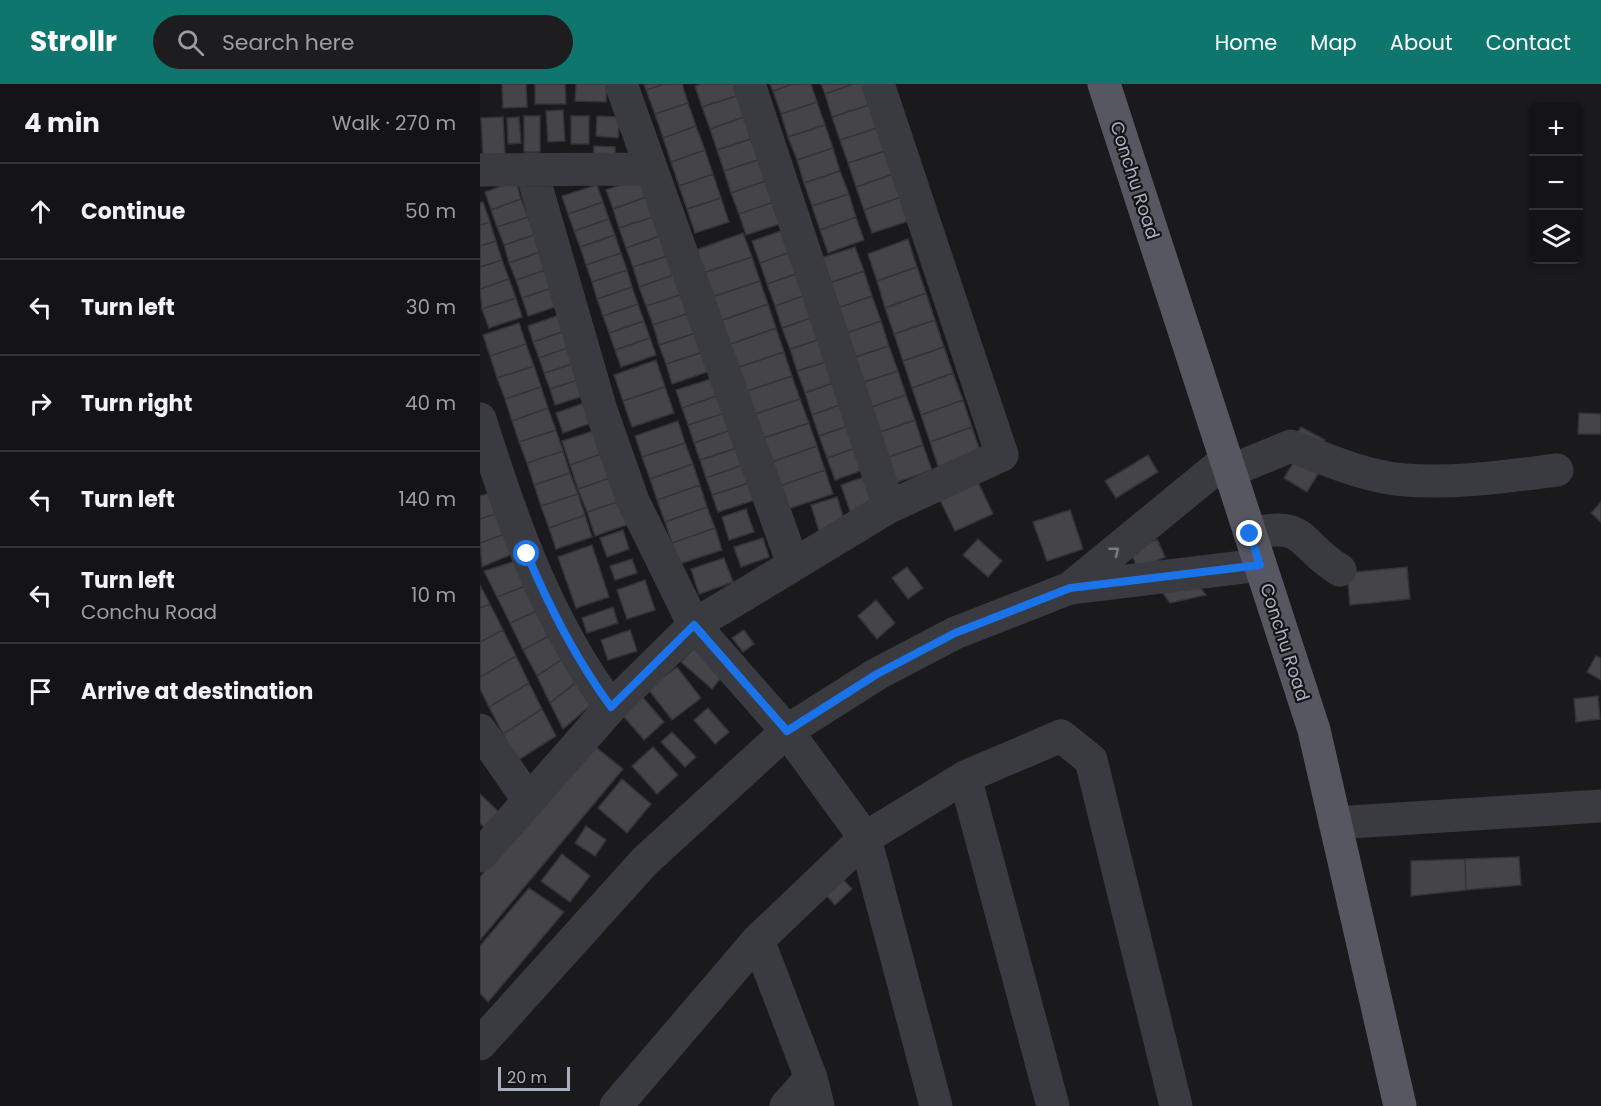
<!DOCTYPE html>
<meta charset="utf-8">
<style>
:root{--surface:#141315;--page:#1d1c1e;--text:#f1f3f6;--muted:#9d9ea0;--line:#333234;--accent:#0f766e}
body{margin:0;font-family:Poppins,sans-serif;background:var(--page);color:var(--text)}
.controls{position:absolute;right:18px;top:18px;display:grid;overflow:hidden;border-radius:9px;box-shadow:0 3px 9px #0003}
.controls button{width:54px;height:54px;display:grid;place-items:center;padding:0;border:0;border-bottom:2px solid var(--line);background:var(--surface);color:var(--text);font:30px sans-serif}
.scale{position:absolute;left:18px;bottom:15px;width:72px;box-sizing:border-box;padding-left:6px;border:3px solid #abafbd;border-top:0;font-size:16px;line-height:21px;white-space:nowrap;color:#abafbd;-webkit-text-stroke:4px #141417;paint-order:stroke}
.stop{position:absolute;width:18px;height:18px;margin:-14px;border:4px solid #1a73e8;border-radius:50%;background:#fff}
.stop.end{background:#1a73e8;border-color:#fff;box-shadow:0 2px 6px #0008}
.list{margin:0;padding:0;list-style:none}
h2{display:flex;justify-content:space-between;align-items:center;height:78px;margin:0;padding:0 24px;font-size:26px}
h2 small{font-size:20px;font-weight:400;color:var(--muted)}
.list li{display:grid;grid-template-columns:39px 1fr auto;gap:18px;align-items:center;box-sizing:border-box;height:96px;padding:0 24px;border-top:2px solid var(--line)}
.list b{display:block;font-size:22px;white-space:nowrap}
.list p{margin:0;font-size:20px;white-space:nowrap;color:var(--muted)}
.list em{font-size:20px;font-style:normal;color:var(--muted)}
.icon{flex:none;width:33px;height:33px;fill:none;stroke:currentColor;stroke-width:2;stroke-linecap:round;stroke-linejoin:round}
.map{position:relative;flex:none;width:1121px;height:1022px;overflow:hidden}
header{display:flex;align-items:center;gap:36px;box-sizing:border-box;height:84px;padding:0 30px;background:var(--accent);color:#fff}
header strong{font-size:28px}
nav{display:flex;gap:33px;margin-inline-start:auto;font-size:21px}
.search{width:420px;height:54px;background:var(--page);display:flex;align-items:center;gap:15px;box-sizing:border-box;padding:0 21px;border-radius:33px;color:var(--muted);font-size:22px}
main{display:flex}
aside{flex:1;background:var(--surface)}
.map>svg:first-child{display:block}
</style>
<header>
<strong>Strollr</strong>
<div class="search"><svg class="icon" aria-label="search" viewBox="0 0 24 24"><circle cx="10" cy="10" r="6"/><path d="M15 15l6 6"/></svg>Search here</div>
<nav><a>Home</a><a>Map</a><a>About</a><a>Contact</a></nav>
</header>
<main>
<aside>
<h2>4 min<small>Walk · 270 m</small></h2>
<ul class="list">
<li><svg class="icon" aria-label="ahead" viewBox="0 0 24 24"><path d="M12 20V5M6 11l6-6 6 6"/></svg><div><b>Continue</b></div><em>50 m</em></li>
<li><svg class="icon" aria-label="left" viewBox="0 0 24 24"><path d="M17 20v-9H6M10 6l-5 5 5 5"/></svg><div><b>Turn left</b></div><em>30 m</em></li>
<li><svg class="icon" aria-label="right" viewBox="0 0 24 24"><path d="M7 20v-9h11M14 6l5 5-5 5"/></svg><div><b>Turn right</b></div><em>40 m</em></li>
<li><svg class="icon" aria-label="left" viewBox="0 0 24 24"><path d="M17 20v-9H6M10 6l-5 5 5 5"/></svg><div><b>Turn left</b></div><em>140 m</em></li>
<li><svg class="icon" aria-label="left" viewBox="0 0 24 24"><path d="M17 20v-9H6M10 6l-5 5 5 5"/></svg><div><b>Turn left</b><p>Conchu Road</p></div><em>10 m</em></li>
<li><svg class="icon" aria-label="arrive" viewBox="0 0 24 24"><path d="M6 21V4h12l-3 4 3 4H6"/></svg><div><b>Arrive at destination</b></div></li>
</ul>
</aside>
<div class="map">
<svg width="1121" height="1022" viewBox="0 0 1121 1022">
<rect width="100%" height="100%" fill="#1a191c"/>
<!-- building -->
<path fill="#444449" stroke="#343338" stroke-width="1.5" d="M22,0H46L47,23L23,24Z
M55,0H85L86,20H55Z
M96,0H127L126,18L95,17Z
M164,0H185L166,6Z
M185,0H202L208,19L175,30L166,6Z
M222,0H259L262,10L222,23L215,2Z
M290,0H313L293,7Z
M313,0H331L337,18L301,30L293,7Z
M341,0H373L345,10Z
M373,0H382L389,21L352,33L345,10Z
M262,10L270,31L230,45L222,23Z
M337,18L345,41L308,53L301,30Z
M208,19L216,42L183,54L175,30Z
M389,21L397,44L360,56L352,33Z
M83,26L85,57L68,58L66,27Z
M270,31L277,53L237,66L230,45Z
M44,32H60V68H44Z
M91,32H109V60H91Z
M117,32L140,33L138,54L116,52Z
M23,33L25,70L3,72L1,34Z
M39,33L41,59L28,60L27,34Z
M345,41L353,64L317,76L308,53Z
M216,42L225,66L191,78L183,54Z
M397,44L405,67L368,79L360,56Z
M277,53L284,74L244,87L237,66Z
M114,62L135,63V79L113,77Z
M353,64L360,87L324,99L317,76Z
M225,66L233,90L199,102L191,78Z
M405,67L413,90L376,103L368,79Z
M284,74L291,95L251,109L244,87Z
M360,87L369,110L332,122L324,99Z
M233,90L241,114L207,125L199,102Z
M413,90L421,113L384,126L376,103Z
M163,93L169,112L133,125L126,106Z
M291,95L299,116L259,130L251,109Z
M36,97L41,115L11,126L5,108Z
M117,101L123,118L88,130L82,112Z
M369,110L376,133L340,146L332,122Z
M169,112L176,132L139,144L133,125Z
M421,113L429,137L392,149L384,126Z
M241,114L249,138L215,149L207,125Z
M41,115L48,133L17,143L11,126Z
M299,116L306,138L266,151L259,130Z
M3,118L10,138L0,141V119Z
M123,118L129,135L94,147L88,130Z
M176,132L183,151L146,164L139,144Z
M48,133L54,151L24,161L17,143Z
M376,133L384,156L348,169L340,146Z
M129,135L135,151L100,163L94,147Z
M10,138L16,157L0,162V141Z
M301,147L308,169L280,179L272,157Z
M263,149L272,173L223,189L216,166Z
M54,151L60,168L29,179L24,161Z
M135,151L141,169L106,181L100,163Z
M183,151L190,171L153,183L146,164Z
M428,155L437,183L397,197L388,170Z
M16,157L22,176L0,183V162Z
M375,163L384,187L341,202L332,177Z
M60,168L66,186L36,196L29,179Z
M141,169L147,186L112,198L106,181Z
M308,169L316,190L287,200L280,179Z
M190,171L196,190L159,203L153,183Z
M272,173L280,197L232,213L223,189Z
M22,176L29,195L0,205V183Z
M437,183L446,209L405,224L397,197Z
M66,186L72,204L42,214L36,196Z
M147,186L152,203L117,215L112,198Z
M384,187L392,212L349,227L341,202Z
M196,190L203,210L166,222L159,203Z
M316,190L323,212L295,222L287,200Z
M29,195L36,214L2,225L0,205Z
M280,197L288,220L240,237L232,213Z
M152,203L158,220L123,232L117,215Z
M72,204L78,222L48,232L42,214Z
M446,209L455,236L414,250L405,224Z
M203,210L209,229L173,241L166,222Z
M323,212L331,234L302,244L295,222Z
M392,212L401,237L358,252L349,227Z
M36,214L42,233L9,244L2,225Z
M158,220L164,237L129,249L123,232Z
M288,220L296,244L248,261L240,237Z
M209,229L216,249L179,261L173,241Z
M79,231L85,247L53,258L48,242Z
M331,234L338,256L310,265L302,244Z
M455,236L464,263L423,277L414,250Z
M164,237L170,254L135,266L129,249Z
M401,237L409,262L366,276L358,252Z
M39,239L46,260L10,272L3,251Z
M296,244L304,268L256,284L248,261Z
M85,247L90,263L59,274L53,258Z
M216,249L223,268L186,280L179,261Z
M170,254L176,271L141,283L135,266Z
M338,256L346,278L317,287L310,265Z
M46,260L54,282L17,294L10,272Z
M409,262L418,287L375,301L366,276Z
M90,263L96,279L64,289L59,274Z
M464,263L473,289L432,304L423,277Z
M223,268L230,287L192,300L186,280Z
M304,268L312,292L264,308L256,284Z
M176,276L185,303L143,317L134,291Z
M346,278L353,299L325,309L317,287Z
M96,279L101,295L70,305L64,289Z
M54,282L61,303L25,315L17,294Z
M418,287L426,311L383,326L375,301Z
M473,289L483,316L441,331L432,304Z
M312,292L320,315L272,331L264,308Z
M234,294L239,311L202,324L196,306Z
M101,295L107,311L75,321L70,305Z
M353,299L360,321L332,331L325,309Z
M61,303L68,324L32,337L25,315Z
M185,303L194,329L152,343L143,317Z
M239,311L245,329L208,341L202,324Z
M426,311L435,336L392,351L383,326Z
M320,315L329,339L280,355L272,331Z
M483,316L492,343L450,358L441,331Z
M104,319L111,339L83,349L76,329Z
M360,321L368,342L339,352L332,331Z
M68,324L76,346L39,358L32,337Z
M245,329L251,346L214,359L208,341Z
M1099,329L1121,330V350H1098Z
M435,336L443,361L400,376L392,351Z
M198,337L205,359L162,373L155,352Z
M329,339L337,362L289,379L280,355Z
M368,342L376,364L347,374L339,352Z
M492,343L501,370L459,385L450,358Z
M821,343L845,356L839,366L815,353Z
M76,346L83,367L47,379L39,358Z
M116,346L124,369L90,381L82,357Z
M251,346L257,364L220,376L214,359Z
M205,359L213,380L170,395L162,373Z
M443,361L452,386L409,401L400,376Z
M337,362L345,386L297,403L289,379Z
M257,364L263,381L226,394L220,376Z
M376,364L383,386L355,396L347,374Z
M83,367L90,389L54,401L47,379Z
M124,369L133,393L98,405L90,381Z
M668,371L678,388L636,414L625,397Z
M815,376L838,390L827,408L804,394Z
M213,380L220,401L177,416L170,395Z
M263,381L269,399L232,411L226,394Z
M345,386L353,410L305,426L297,403Z
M90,389L98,410L61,422L54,401Z
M133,393L141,417L107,428L98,405Z
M384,393L394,422L371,430L361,401Z
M498,398L513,430L475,447L460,416Z
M269,399L275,416L238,428L232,411Z
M220,401L227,423L185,438L177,416Z
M11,409L18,429L0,435V412Z
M98,410L105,431L69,444L61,422Z
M357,413L365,438L339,447L331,421Z
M141,417L149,440L115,452L107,428Z
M1121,418V438L1111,429Z
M227,423L235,444L192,459L185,438Z
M266,425L274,448L249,456L242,433Z
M590,426L603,465L567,477L553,438Z
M18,429L25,450L0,459V435Z
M105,431L112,453L76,465L69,444Z
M235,444L242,466L199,480L192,459Z
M143,446L149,465L127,473L120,454Z
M25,450L32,470L2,483L0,459Z
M283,454L289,473L261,483L254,463Z
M498,455L522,477L508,493L483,471Z
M677,455L685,473L658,485L650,467Z
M112,461L129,513L96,524L78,473Z
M244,474L253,498L219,510L211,485Z
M152,475L157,489L135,496L130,482Z
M36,477L48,501L17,513L4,487Z
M427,483L443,504L428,515L412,494Z
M927,483L930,515L870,521L867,489Z
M710,491L726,511L690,519L674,497Z
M165,496L175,526L147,535L137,506Z
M0,501L10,520L0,524Z
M48,501L61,525L30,539L17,513Z
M396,516L415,539L397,555L378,532Z
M10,520L23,546L0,558V524Z
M133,523L138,539L107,549L102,534Z
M61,525L74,549L43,566L30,539Z
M23,546L36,572L0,593V558Z
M150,546L157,567L128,576L121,556Z
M264,546L274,560L263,568L252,554Z
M74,549L87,572L57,592L43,566Z
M214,564L244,590L232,605L201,578Z
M36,572L49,599L9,623L0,605V593Z
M87,572L99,596L70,619L57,592Z
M1116,572L1121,574V596L1107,588Z
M197,583L221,614L192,636L168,605Z
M99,596L112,620L83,645L70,619Z
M49,599L62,625L23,650L9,623Z
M159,609L184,638L164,656L139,627Z
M1118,612L1120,635L1096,638L1094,615Z
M228,624L249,648L235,660L214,636Z
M62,625L76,652L37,677L23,650Z
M192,648L216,673L205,683L181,658Z
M112,660L143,685L0,856V793Z
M173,663L198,691L177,710L152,682Z
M142,695L171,720L147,749L118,724Z
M0,710L19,728L4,743L0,739Z
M106,742L126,756L115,772L95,759Z
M82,770L110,792L90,818L61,797Z
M1039,773L1041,801L986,806L985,775Z
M985,775L986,806L931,812V777Z
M355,787L372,805L355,821L338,802Z
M49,804L84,828L8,918L0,909V862Z"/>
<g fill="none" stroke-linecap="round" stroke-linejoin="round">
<!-- minor -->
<path stroke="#3a3b41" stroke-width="33" d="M141,0L313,480
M269,0L409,423
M51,85L121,326L153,417L214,541L307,647L385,754L456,1022
M0,86L169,85
M0,335C32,437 67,537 131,623
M750,387L811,362C848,376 886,393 925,396C976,400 1027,392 1077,386
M770,450C828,436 818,461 860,486
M590,504L746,376
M0,646L49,717
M485,693L573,1022
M855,739L1121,722
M0,772L131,623L214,541L409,423L522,371L398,0
M278,856L331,994L338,1022
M0,960L165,777L307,647L397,590L475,549L590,504L780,481
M136,1022L278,856L385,754L485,693L581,652L611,676L696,1022
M306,1022L331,994"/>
<!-- major -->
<path stroke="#565761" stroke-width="33" d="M624,0L834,646L920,1022"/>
</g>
<!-- one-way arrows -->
<defs><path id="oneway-chevron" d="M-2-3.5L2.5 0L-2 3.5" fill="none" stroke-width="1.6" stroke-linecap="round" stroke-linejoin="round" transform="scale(1.5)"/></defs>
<use stroke="#787b85" href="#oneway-chevron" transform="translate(635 467) rotate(-39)"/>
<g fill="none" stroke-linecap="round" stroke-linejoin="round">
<!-- route -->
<path stroke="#1a73e8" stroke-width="8" d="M47,470C70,525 96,575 131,623L214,541L307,647L397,590L475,549L590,504L780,481L770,450"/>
</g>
<g text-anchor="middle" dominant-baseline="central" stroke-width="4.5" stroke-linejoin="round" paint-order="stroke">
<!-- street labels -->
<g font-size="18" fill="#abafbd" stroke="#141417">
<text transform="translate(655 96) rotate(72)">Conchu Road</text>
<text transform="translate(805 558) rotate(72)">Conchu Road</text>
</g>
</g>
</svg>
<div class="controls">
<button>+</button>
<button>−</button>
<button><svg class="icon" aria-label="layers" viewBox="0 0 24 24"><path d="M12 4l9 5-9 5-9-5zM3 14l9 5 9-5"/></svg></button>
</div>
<div class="scale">20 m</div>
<div class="stop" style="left:47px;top:470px"></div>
<div class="stop end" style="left:770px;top:450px"></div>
</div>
</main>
